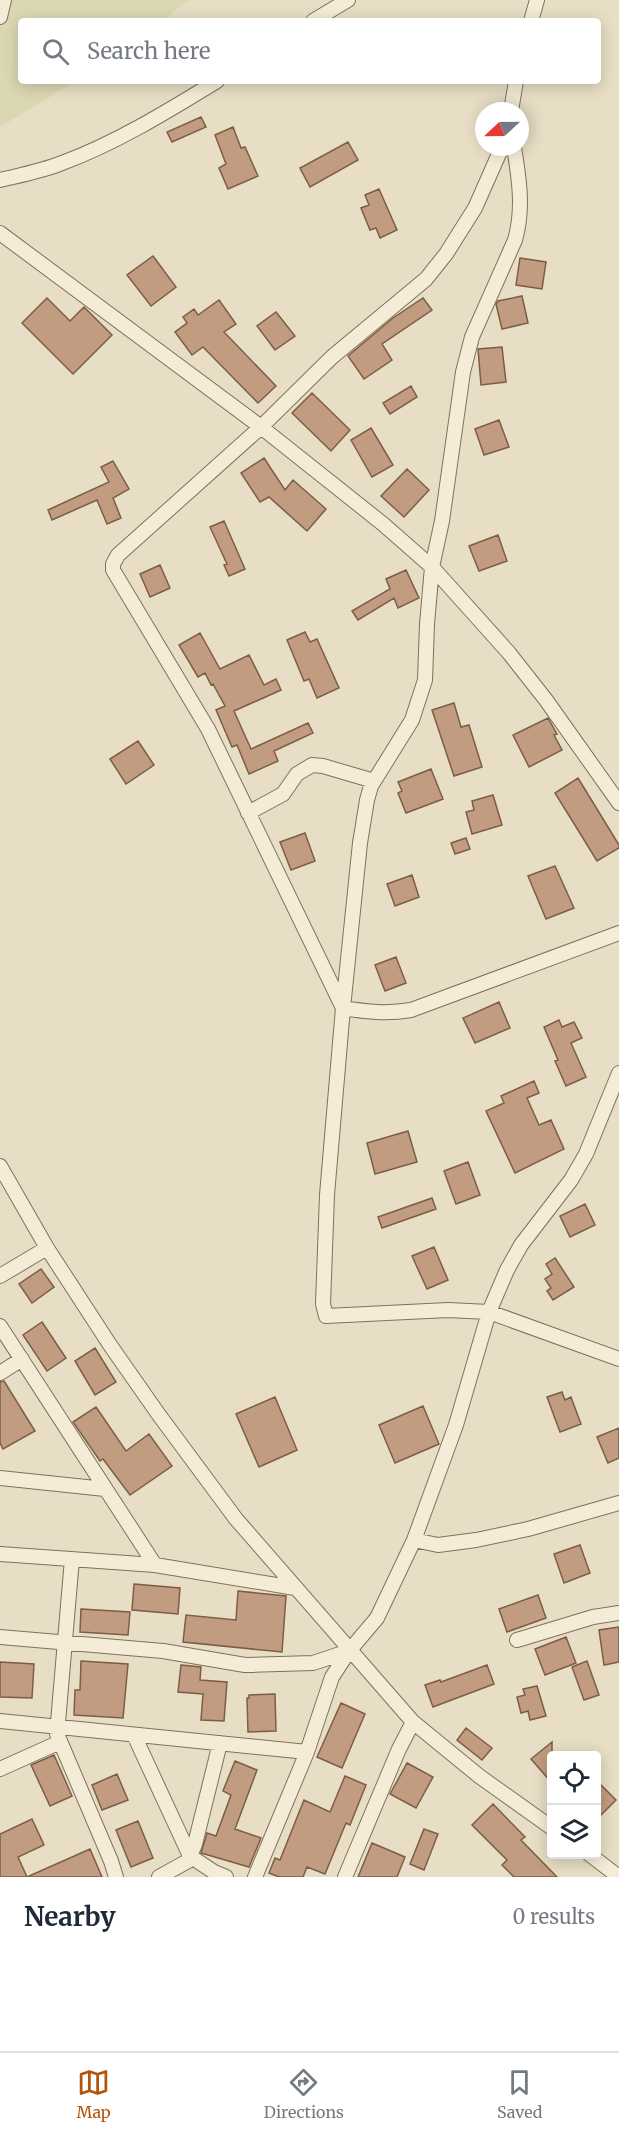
<!DOCTYPE html>
<style>
:root{--surface:#fff;--page:#f6f6f7;--text:#1f2937;--muted:#747a83;--line:#e0e1e3;--accent:#b45309}
body{margin:0;font-family:Merriweather,serif;background:var(--page);color:var(--text)}
.controls{position:absolute;right:18px;bottom:18px;display:grid;overflow:hidden;border-radius:6px;box-shadow:0 3px 15px #0003}
.controls button{width:54px;height:54px;display:grid;place-items:center;padding:0;border:0;border-bottom:2px solid var(--line);background:var(--surface);color:var(--text);font:30px sans-serif}
.compass{position:absolute;left:475px;top:102px;width:54px;height:54px;border-radius:50%;background:var(--surface);box-shadow:0 3px 15px #0003;rotate:248deg}
.list{margin:0;padding:0;list-style:none}
h2{display:flex;justify-content:space-between;align-items:center;height:78px;margin:0;padding:0 24px;font-size:26px}
h2 small{font-size:20px;font-weight:400;color:var(--muted)}
.icon{flex:none;width:33px;height:33px;fill:none;stroke:currentColor;stroke-width:2;stroke-linecap:round;stroke-linejoin:round}
.map{position:relative;flex:none;width:619px;height:1877px;overflow:hidden}
.search{position:absolute;background:var(--surface);box-shadow:0 3px 15px #0003;left:18px;right:18px;top:18px;height:66px;display:flex;align-items:center;gap:15px;box-sizing:border-box;padding:0 21px;border-radius:6px;color:var(--muted);font-size:22px}
.sheet{height:174px;background:var(--surface)}
nav{display:flex;justify-content:space-around;align-items:center;box-sizing:border-box;height:84px;border-top:2px solid var(--line);background:var(--surface);font-size:16px;color:var(--muted)}
nav a{display:grid;justify-items:center;gap:3px}
nav .on{color:var(--accent)}
.map>svg:first-child{display:block}
</style>
<div class="map">
<svg width="619" height="1877" viewBox="0 0 619 1877">
<rect width="100%" height="100%" fill="#e8dec5"/>
<!-- farmland -->
<path fill="#dcd7b3" d="M0,0H188L162,21H21V81H76L0,127Z"/>
<!-- building -->
<path fill="#c19c80" stroke="#7c5d46" stroke-width="1.5" d="M201,117L206,127L172,142L167,132Z
M233,127L241,148L245,147L258,176L228,189L219,168L226,164L215,135Z
M348,142L358,160L310,187L300,168Z
M379,189L397,230L380,238L376,228L370,230L361,208L369,205L365,195Z
M153,256L176,287L151,306L127,275Z
M520,258L546,262L542,289L516,285Z
M522,296L528,323L502,329L496,304L498,301Z
M47,298L70,321L84,307L112,335L73,374L22,323Z
M423,298L432,310L382,344L392,360L364,379L348,356L393,318Z
M219,300L236,324L224,332L276,386L258,403L203,347L192,355L175,332L187,323L183,317L194,309L198,315Z
M276,312L295,336L275,350L257,326Z
M502,347L506,382L481,385L478,349Z
M411,386L417,397L390,414L383,403Z
M312,393L350,430L331,451L292,413Z
M499,420L509,447L484,455L475,429Z
M371,428L393,465L372,477L351,440Z
M264,458L285,490L293,480L326,509L307,531L269,497L260,502L241,473Z
M113,461L129,489L113,498L121,518L107,524L97,500L52,520L48,510L109,482L101,467Z
M407,469L429,490L404,517L381,496Z
M224,521L245,569L229,576L224,565L227,564L210,527Z
M498,535L507,561L479,571L469,546Z
M160,565L170,588L150,597L140,574Z
M406,570L419,598L398,608L394,598L358,620L352,611L390,589L386,579Z
M305,632L310,642L317,639L339,688L317,698L309,679L304,681L287,640Z
M200,633L220,669L249,655L264,685L276,679L281,690L234,711L251,749L308,723L313,733L274,751L278,761L249,774L237,745L232,747L216,710L225,706L213,684L211,685L205,673L198,677L179,645Z
M454,703L461,727L469,725L482,767L454,776L432,710Z
M548,718L557,734L554,735L562,750L529,767L513,735Z
M138,741L154,765L126,784L110,759Z
M431,769L443,799L406,813L398,793L402,791L398,782Z
M578,778L619,845V848L597,861L555,793Z
M493,795L502,825L472,834L466,812L474,810L472,801Z
M305,833L315,861L291,870L280,842Z
M466,838L470,849L455,854L451,843Z
M555,866L574,908L546,919L528,876Z
M412,875L419,897L395,906L387,884Z
M396,957L406,983L385,991L375,965Z
M499,1002L510,1028L475,1043L463,1018Z
M559,1020L562,1027L574,1022L582,1038L571,1043L586,1077L566,1086L555,1061L558,1060L544,1027Z
M534,1081L539,1093L527,1098L539,1125L551,1120L564,1149L515,1173L486,1111L504,1103L501,1096Z
M408,1131L417,1162L375,1174L367,1143Z
M468,1162L480,1195L456,1204L444,1171Z
M432,1198L436,1209L382,1228L378,1217Z
M585,1204L595,1225L570,1237L560,1216Z
M434,1247L448,1280L427,1289L412,1256Z
M555,1258L574,1287L553,1300L547,1291L551,1288L545,1279L552,1274L546,1264Z
M41,1269L54,1287L32,1303L19,1284Z
M42,1322L66,1358L47,1371L23,1335Z
M95,1348L116,1382L95,1395L75,1361Z
M4,1381L35,1431L3,1449L0,1443V1382Z
M562,1392L565,1400L571,1397L581,1424L560,1432L547,1397Z
M275,1397L297,1450L259,1467L236,1414Z
M423,1406L439,1444L395,1463L379,1425Z
M96,1407L126,1451L149,1434L172,1466L130,1495L103,1459L100,1461L73,1422Z
M619,1428V1458L608,1463L597,1437Z
M580,1545L590,1573L564,1583L554,1554Z
M134,1584L180,1588L178,1614L132,1610Z
M238,1591L286,1596L282,1652L183,1642L186,1615L236,1620Z
M538,1595L546,1618L507,1632L499,1609Z
M81,1609L130,1612L128,1635L80,1632Z
M619,1627V1662L604,1665L599,1630Z
M566,1637L576,1663L545,1675L535,1649Z
M81,1661L128,1664L123,1718L74,1715L75,1690H80Z
M587,1661L599,1695L584,1700L572,1667Z
M0,1662L34,1664L32,1698L0,1697Z
M181,1665L201,1667L200,1680L227,1682L224,1721L201,1720L203,1694L178,1692Z
M487,1665L494,1684L433,1707L425,1685L440,1680L441,1682Z
M537,1686L546,1716L530,1720L528,1711L521,1713L517,1697L525,1695L523,1689Z
M275,1694L276,1731L248,1732L247,1698H249V1695Z
M341,1703L365,1714L342,1768L317,1757Z
M466,1728L492,1748L482,1760L457,1740Z
M552,1742V1783L531,1759Z
M54,1755L72,1796L50,1806L31,1765Z
M235,1761L257,1770L235,1829L261,1838L249,1867L201,1853L207,1833L216,1836L231,1795L223,1791Z
M407,1763L433,1777L416,1808L390,1794Z
M117,1774L128,1800L102,1810L92,1785Z
M345,1776L366,1785L350,1825L346,1823L325,1874L307,1867L303,1877H279L269,1873L275,1858L280,1860L304,1800L330,1812Z
M597,1781L616,1800L597,1819Z
M493,1804L525,1837L521,1840L557,1877H514L502,1865L507,1860L472,1825Z
M32,1819L44,1845L18,1857L27,1877L90,1849L102,1877H0V1834Z
M138,1821L153,1858L131,1867L116,1830Z
M424,1829L438,1834L424,1870L410,1864Z
M372,1843L405,1857L397,1877H358Z"/>
<g fill="none" stroke-linecap="round" stroke-linejoin="round">
<!-- minor casing -->
<g stroke="#80715d" stroke-width="16">
<path id="minor" d="M0,17L4,0
M313,21L348,0
M531,21L537,0
M511,111L516,81
M502,147L475,208L446,254L426,279L332,357L261,427L118,555L113,564V570L208,729L343,1008C367,1012 387,1014 411,1010L619,933
M514,147C519,178 524,209 515,240L472,337L463,372L442,521L432,567L427,624L425,680L412,720L371,786L367,800L360,843L343,1008L327,1195L323,1304L326,1316L448,1310L489,1312L619,1359
M0,180C21,175 42,171 62,163C116,143 168,111 217,81
M0,233L261,427L383,524L432,567L509,653L546,700L619,803
M248,813L283,794L297,774L312,765L323,766L374,781
M0,1166L47,1248L110,1345L159,1415L236,1519L413,1722L479,1776L552,1828
M0,1276L47,1248
M0,1326L155,1565
M0,1373L22,1359
M0,1478L105,1489
M414,1540L438,1545L476,1540L528,1529L619,1503
M0,1554L155,1565L295,1588
M72,1559L57,1734L111,1861L116,1877
M0,1637L163,1651L245,1665L313,1663L349,1651
M517,1640L593,1617L619,1613
M0,1721L307,1752
M134,1735L190,1856L214,1872L226,1877
M0,1769L60,1742
M589,1854L619,1877
M159,1877L188,1861L195,1844L220,1743
M255,1877L307,1752L332,1677L349,1651L377,1618L414,1540L456,1425L489,1312L507,1270L521,1245L571,1180L586,1154L619,1073
M345,1877L399,1749L413,1722"/>
</g>
<!-- minor -->
<use href="#minor" stroke="#f4ecd7" stroke-width="14"/>
</g>
</svg>
<div class="controls">
<button><svg class="icon" aria-label="locate" viewBox="0 0 24 24"><circle cx="12" cy="12" r="6"/><path d="M12 2v4M12 18v4M2 12h4M18 12h4"/></svg></button>
<button><svg class="icon" aria-label="layers" viewBox="0 0 24 24"><path d="M12 4l9 5-9 5-9-5zM3 14l9 5 9-5"/></svg></button>
</div>
<svg class="compass" viewBox="-18 -18 36 36"><path d="M0-13l5 13h-10z" fill="#e53935"/><path d="M0 13l5-13h-10z" fill="#747a83"/></svg>
<div class="search"><svg class="icon" aria-label="search" viewBox="0 0 24 24"><circle cx="10" cy="10" r="6"/><path d="M15 15l6 6"/></svg>Search here</div>
</div>
<section class="sheet">
<h2>Nearby<small>0 results</small></h2>
<ul class="list">
</ul>
</section>
<nav>
<a class="on"><svg class="icon" aria-label="map" viewBox="0 0 24 24"><path d="M3 6l6-2 6 2 6-2v14l-6 2-6-2-6 2zM9 4v14M15 6v14"/></svg>Map</a>
<a><svg class="icon" aria-label="directions" viewBox="0 0 24 24"><path d="M12 3l9 9-9 9-9-9zM9 14v-3h6M13 9l2 2-2 2"/></svg>Directions</a>
<a><svg class="icon" aria-label="saved" viewBox="0 0 24 24"><path d="M7 4h10v16l-5-4-5 4z"/></svg>Saved</a>
</nav>
